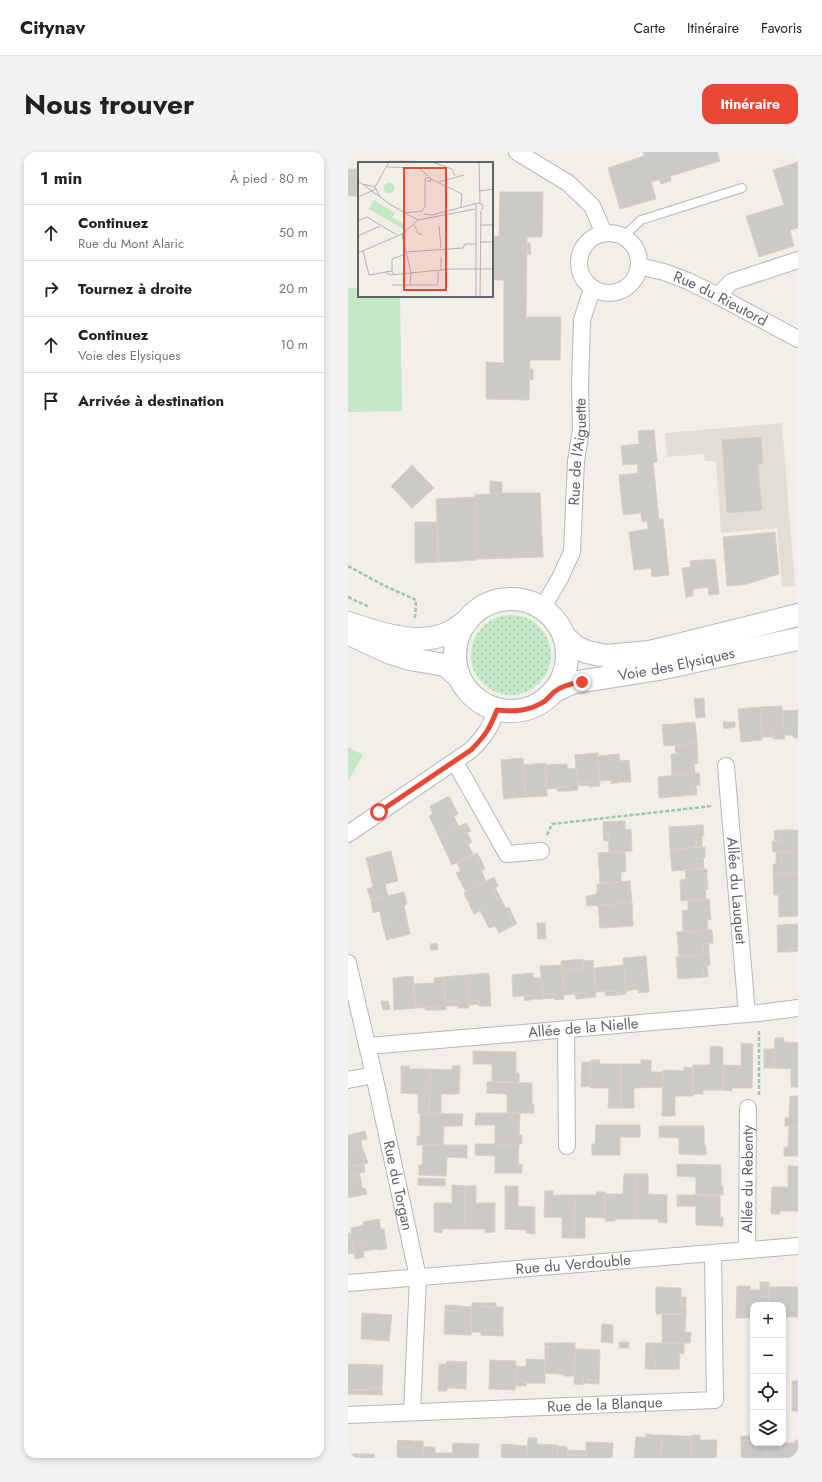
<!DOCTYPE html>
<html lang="fr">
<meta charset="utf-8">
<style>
:root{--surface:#fff;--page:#f2f2f2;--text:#222;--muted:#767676;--line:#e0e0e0;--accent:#e94835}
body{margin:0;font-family:Jost,sans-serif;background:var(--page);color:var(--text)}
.controls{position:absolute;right:12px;bottom:12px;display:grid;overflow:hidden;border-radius:8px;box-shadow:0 2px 6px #0003}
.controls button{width:36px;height:36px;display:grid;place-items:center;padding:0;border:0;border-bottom:1px solid var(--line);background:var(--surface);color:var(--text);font:20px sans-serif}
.stop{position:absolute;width:12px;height:12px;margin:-9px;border:3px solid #e94835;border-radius:50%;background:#fff}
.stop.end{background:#e94835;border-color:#fff;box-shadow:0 1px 4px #0008}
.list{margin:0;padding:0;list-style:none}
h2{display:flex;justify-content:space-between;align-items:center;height:52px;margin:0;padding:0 16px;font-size:17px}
h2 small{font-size:13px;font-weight:400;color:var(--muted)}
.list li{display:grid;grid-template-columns:26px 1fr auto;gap:12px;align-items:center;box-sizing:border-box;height:56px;padding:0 16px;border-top:1px solid var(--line)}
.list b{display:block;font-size:15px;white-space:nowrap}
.list p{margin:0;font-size:13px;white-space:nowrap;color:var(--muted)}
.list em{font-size:13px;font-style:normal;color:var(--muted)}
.icon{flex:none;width:22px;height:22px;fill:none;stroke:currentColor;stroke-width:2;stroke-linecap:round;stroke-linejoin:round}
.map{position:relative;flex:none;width:450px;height:1306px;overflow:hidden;border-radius:12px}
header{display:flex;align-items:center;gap:24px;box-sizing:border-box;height:56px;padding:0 20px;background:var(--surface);border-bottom:1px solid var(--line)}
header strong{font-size:19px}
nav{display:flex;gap:22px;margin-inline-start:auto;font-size:14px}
.intro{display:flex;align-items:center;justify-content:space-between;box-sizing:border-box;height:96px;padding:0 24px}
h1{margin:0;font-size:28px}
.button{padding:10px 18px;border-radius:12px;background:var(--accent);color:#fff;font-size:14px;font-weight:700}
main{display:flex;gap:24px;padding:0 24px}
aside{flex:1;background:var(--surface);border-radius:12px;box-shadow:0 2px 6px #0003}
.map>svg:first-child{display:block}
</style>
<header>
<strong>Citynav</strong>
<nav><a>Carte</a><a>Itinéraire</a><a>Favoris</a></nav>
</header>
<div class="intro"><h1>Nous trouver</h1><a class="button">Itinéraire</a></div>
<main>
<aside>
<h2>1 min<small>À pied · 80 m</small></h2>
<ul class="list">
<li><svg class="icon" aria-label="ahead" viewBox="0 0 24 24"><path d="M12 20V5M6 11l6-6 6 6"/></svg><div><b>Continuez</b><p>Rue du Mont Alaric</p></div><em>50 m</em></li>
<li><svg class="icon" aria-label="right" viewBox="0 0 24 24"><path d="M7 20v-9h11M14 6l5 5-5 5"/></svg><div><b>Tournez à droite</b></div><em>20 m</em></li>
<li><svg class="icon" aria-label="ahead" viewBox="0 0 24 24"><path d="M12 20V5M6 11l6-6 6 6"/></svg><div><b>Continuez</b><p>Voie des Elysiques</p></div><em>10 m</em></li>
<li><svg class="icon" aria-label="arrive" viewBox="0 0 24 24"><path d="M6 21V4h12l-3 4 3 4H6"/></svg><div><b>Arrivée à destination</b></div></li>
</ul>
</aside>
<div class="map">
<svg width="450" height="1306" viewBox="0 0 450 1306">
<defs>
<pattern id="grass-dots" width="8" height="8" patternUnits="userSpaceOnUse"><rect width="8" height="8" fill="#c5e8c6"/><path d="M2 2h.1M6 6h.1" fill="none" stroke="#a3bfa5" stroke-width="1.8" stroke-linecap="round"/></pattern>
</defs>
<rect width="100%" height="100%" fill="#f1efe8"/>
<!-- education -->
<path fill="#e1ded6" d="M434,271L447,434L434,435L429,376L373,381L368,309H357L356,302L319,305L317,281Z"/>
<!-- grass -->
<path fill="url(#grass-dots)" d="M123 503a40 40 0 1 1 80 0a40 40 0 1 1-80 0Z"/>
<!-- garden -->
<path fill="#c5e8c6" d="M0,136H11V144H52L54,259L0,260Z
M0,595L15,603L0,629Z"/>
<!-- building -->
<path fill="#cccac5" stroke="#d6d1c6" d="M295,0H369L372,9L303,30L308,47L272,57L260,16L296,4Z
M41,9H61V11H41Z
M61,9L82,10V11H61Z
M450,10V76L442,78L446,94L411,105L398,64L436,53L425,18Z
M0,17H8V44H0Z
M8,17H11V44H8Z
M322,24L323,29L313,32L311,28Z
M152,40H195L194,85H179L178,165H213L212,208H182L181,248L138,247V210L156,211V128H144V84H151Z
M179,91H182L183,102H179Z
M181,217H185V228H181Z
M306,278L309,310H305L311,367H315L321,423L304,425L303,416L286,418L281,380L300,377L299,369L294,370L293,361L275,363L271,323L290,321L289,312L275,313L273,294L291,292L290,279Z
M413,285L415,312L410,313L414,358L379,361L374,288Z
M64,313L86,336L64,356L43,334Z
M142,329L154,330V341L142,342Z
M154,341H192L195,405L129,407L127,343Z
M127,345L129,408L91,410L88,347Z
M67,370H89L90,410L67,411Z
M427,380L431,422L399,432L379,434L375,385Z
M367,407L371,442L361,443L360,435L345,437V444L338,445L334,416L343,415L342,409Z
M356,546L357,565L348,566L346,547Z
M434,554L437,587H425V580L414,581L412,555Z
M412,555L414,588L393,590L390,557Z
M450,558V585L446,586L445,583H437L435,559Z
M347,570L349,591L316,594L314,573Z
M375,570H387V575L376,577Z
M425,580V585H414V581Z
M349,591L350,611L346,612L347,622L324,624L323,602H328L327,593Z
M250,601L252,634L241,635V630H229L227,603Z
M271,602L272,609L281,608L283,630H273V627L252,629L250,604Z
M175,606L178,645L166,646V640H155L153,608Z
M197,611L199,644L178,645L175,613Z
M219,612V617L228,616L230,638L220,639V635L199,637L197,613Z
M351,621L352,633L344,634L345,643L311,646L310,625Z
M273,627V630L263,632V628Z
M229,630H241V633L230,634Z
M348,633L349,643H345L344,634Z
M220,635V639H209V636Z
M155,640H166V646L156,647Z
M101,644L105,652L101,654L111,675L91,685L81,664L85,662L82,654Z
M105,652L110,662L106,664L101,654Z
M277,669V678L283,677L284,699L261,700L260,680H255V670Z
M118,671L123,679L119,681L114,673Z
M114,673L119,681L115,682L125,702L104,713L91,685Z
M355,673L356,684L348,685V695L322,698L321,675Z
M431,678L432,689H427L426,679Z
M431,678H450V699L425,700L424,689H432Z
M255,680H260V689H256Z
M119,681L124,690L120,692L115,682Z
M354,684V695H348V685Z
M357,695V706H349L350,717L324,719L322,698Z
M43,699L50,729L37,732L40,744L23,748L19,737L25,735L22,722L25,721L21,705Z
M277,699L278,720H273V730L252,731L250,701Z
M443,699H450V721L425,722V712H433L432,700Z
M428,700H432L433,712H428Z
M129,701L133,708L129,710L138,729L118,740L108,721L113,719L109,711Z
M21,705L25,721L22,722L18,706Z
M349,706H355L356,717H350Z
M133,708L137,717L134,719L129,710Z
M359,717V726H357L358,747L333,749L332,728L338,727L337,718Z
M441,721H450V764L431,765L430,743H426L425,722Z
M146,725L150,734L145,737L150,749L126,762L116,741Z
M357,726H359L360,737L357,738Z
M282,729L284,751L239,754L238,744L249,742V732Z
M147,735L153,747L150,749L145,737Z
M56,740L59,752L56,754L62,782L42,787L38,770L34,772L32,759L25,761L23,748Z
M153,747L162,765L165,764L169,772L151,781L147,774L141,776L132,759Z
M361,747L362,757H358L360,778L335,780L334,759L340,758V749Z
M284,751L285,774L252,776L250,753Z
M161,755L165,764L162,765L158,757Z
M358,757H362L363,768H359Z
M38,770L42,787L39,788L34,772Z
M189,771H197L198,787H190Z
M450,772V796H442L443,800H430L429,773Z
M364,778L365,791H355L356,803L331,805L329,780Z
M89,791L90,798H83L82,792Z
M355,791H361V802L356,803Z
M442,796H450V799L443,800Z
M361,802L362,813L355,814L356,825L330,827L328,805Z
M298,804L301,840L290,841V833L277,834L275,806Z
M235,807L236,817L214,819L213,809Z
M245,808L248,845L239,846L238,841L216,843L214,819L236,817L235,809Z
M214,813L216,847L207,848L206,842H195L192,814Z
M276,813L278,842L269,843L268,839L248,840L246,816Z
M355,814H359L360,825H356Z
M141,821L143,854H131V848L120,849L118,823Z
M185,821V826H193L195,847H187L186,843L165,845L164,823Z
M118,823L121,856H110L109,849L97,850L96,825Z
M65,824L67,856L46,858L45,826Z
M96,825L98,858H88V855L67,856L66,832L86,831V826Z
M290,833V837L277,839V834Z
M257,839H268L269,843L258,844Z
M238,841L239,846L228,847L227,842Z
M195,842H206L207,846L195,847Z
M186,843L187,847L176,849V844Z
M131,848V852L120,853V849Z
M33,849H40L42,857L35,858Z
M109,849L110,854H98L97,850Z
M88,855V858H77V856Z
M427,886H436V890L450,891V935H443V917L426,916Z
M393,891L405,892L404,936H384V939L375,938V913L393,914Z
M362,894L375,895V938H355V942H345V913H362Z
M416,897H426V916H416Z
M125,899L168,900V921H171V930H144V912H125Z
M243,908H252L251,912H273V956H260L261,936H242Z
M293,908H303V920H315V935L286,936V956H273V912H293Z
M234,910H243L242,934L233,935Z
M53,914H61V917H82L81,962L70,961V942L53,941Z
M104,914H112L111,942H93V962H81L82,917L104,918Z
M336,915L345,916V944H327V964H314L315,918L336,919Z
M139,930L184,931V952H186V961H159V942L139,941Z
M442,944H450V974H437V966H441Z
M72,961L115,962L114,974H96L95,993H69V984H72Z
M128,961H172L171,983H174V992H147V973H127Z
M248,973H292V985H272V1003H244V992H247Z
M311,974H356V993H358V1003L331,1002V986L311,985Z
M441,974H450V1004H436V995H440Z
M17,979L19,987L5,990L6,996L14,995L20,1011L0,1015V983Z
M13,988L14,995L6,996L5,990Z
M127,992H171L170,1012L174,1013V1021H147V1004L127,1003Z
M75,993H119V1006L99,1005L98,1024L71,1023V1013H74Z
M16,1012L17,1020L4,1023L5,1030L13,1028L14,1036H17L19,1042L0,1046V1015Z
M329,1012L373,1013V1034H375V1043H348V1025L329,1024Z
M440,1014H450V1059H432V1062H423L424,1035H440Z
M11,1021L13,1028L5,1030L4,1023Z
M276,1022H288V1067H267V1069H257V1042H275Z
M288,1022H300V1042L319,1043V1071L310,1070V1067H288Z
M70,1026L97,1027V1034L70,1033Z
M104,1033L117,1034L116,1077H94V1081L86,1080V1051H104Z
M117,1034H128V1051H147V1080L137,1081V1077H116Z
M157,1034H170V1054L187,1055V1082L178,1081V1078L157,1077Z
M197,1039H205V1043H227L226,1086H214V1065H196Z
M248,1040H257V1066L237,1065V1086H226L227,1043H248Z
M329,1043H372V1065H375V1074L348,1073V1054H329Z
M31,1067L33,1077H36L39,1097L31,1098L30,1097L22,1098L21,1092L15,1093L16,1105L7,1107L3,1076L16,1073L15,1070Z
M0,1081H3L7,1101L0,1102Z
M21,1092L22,1098L16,1099L15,1093Z
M412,1130H421L420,1153H405L404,1166H388L389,1134H402V1138H412Z
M308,1135L333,1136V1153H338V1162H308Z
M421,1135H450V1165H435V1153H420Z
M333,1145H338V1153H333Z
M124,1151H134V1155H155V1178H133V1180H123Z
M134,1151H148V1155H134Z
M97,1153L113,1154V1159L97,1158Z
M113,1154L124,1155L123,1183L96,1182L97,1158L113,1159Z
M14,1161L44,1163L41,1189L13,1187Z
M314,1162H338L337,1180H343L342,1191H314Z
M254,1172L265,1173V1191L253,1190Z
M133,1178H155V1184L133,1183Z
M271,1190H281V1196H271Z
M197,1191H205V1195H197Z
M205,1191H227L226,1224H216V1218H208V1222L197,1221V1195H205Z
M298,1191H304V1206H307V1217H297Z
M304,1191H336V1202L332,1201L331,1217H307V1206H304Z
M227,1197L252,1198L251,1228H240V1224L235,1223V1233L226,1232Z
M178,1207L197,1208V1231H178V1234H168V1214L178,1215Z
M142,1208L168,1209L167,1238L141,1237Z
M99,1209L119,1210L118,1233L105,1232V1236H99V1239H90L91,1212H98Z
M0,1212L35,1213L34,1236H21V1238H0Z
M208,1218H216V1222H208Z
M235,1223L240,1224V1228H251V1232L235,1231Z
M444,1229H450V1259H444Z
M105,1232L118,1233V1237L105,1236Z
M21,1236H34V1243L0,1242V1238H21Z
M298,1282L306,1283L305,1286H298Z
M306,1283H314L313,1306H286L288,1285L305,1286Z
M314,1283L333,1284V1286L343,1287V1306H313Z
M343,1283H352V1288H369L368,1306H343Z
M333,1284H343V1287L333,1286Z
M393,1284H405V1289H393Z
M180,1286H189V1292L210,1293L209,1306H179Z
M50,1288L66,1289V1295H49Z
M447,1288H450V1306H418L419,1291H447Z
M66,1289H75L76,1306H49V1295H66Z
M393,1289H405V1291H419L418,1306H393Z
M238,1290L265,1291L264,1306H238Z
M105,1291L131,1292L130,1306H104Z
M154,1292L180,1294L179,1306H153Z
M210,1294L219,1295V1303H238V1306H209Z
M76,1295H87V1301H105L104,1306H76Z
M219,1298L238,1299V1303H219Z
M0,1302H11V1306H15H0Z
M11,1302H26V1306H11Z"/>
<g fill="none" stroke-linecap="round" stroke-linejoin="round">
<!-- lane casing -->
<g stroke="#b5b7bc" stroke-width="10">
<path id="lane" d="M275,85L293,68L394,36"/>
</g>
<!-- street casing -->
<g stroke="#b5b7bc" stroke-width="18">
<g id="street">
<path d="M169,0L220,31L244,54L256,81"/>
<circle cx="261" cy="111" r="30"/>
<path id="s1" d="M291,114L316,120L340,129L370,144L450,187"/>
<path d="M370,144L383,130L450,108"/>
<path id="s2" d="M194,457L212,426L224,400L228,309L233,278L232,233L234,168L244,137"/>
<path d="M107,610L159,702L193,699"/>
<path id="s3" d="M378,614L399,862"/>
<path d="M0,682L123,598C137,584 142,576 149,558"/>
<path id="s4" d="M0,811L26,923L70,1125L64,1260"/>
<path d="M218,877L219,994"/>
<path id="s5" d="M20,894L411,861L450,856"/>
<path d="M0,928L26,923"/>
<path id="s6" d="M399,1098L400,956"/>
<path id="s7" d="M0,1131L450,1094"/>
<path id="s8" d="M0,1263L367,1248L365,1101"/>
</g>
</g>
<!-- secondary casing -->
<g stroke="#b6b9bf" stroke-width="24">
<g id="secondary">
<circle cx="163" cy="503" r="56"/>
<path d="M0,471C30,481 70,495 100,481C107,478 113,473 119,469"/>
<path d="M6,484L40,500L62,507L97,513L111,525"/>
<path d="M216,484L228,495L239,500L258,504L302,500L450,463"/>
<path id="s9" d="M207,539L223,531L311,517L450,487"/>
</g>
</g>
<!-- path -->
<path stroke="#9cc7aa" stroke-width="2.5" stroke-dasharray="4 2" stroke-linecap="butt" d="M0,414L35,433L68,448L67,466
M0,445L21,455
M199,683L204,672L364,654
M411,943V878"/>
<!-- lane -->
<use href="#lane" stroke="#fff" stroke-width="8"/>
<!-- street -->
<use href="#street" stroke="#fff" stroke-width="16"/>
<!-- secondary -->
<use href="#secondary" stroke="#fff" stroke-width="22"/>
</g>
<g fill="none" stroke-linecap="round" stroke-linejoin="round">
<!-- route -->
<path stroke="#e94835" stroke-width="5" d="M31,660L123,598C137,584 142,576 149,558C167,560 182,559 197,549C200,546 203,543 206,540C214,534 225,531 234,530"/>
</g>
<g text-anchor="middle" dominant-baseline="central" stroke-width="3" stroke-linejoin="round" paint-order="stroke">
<!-- street labels -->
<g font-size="15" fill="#5f6268" stroke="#fff">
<text stroke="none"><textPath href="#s1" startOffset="88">Rue du Rieutord</textPath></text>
<text stroke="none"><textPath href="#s2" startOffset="165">Rue de l'Aiguette</textPath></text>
<text stroke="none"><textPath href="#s9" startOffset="125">Voie des Elysiques</textPath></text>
<text stroke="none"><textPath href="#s3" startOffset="125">Allée du Lauquet</textPath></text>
<text stroke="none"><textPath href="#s5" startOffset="216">Allée de la Nielle</textPath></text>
<text stroke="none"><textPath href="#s6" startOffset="71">Allée du Rebenty</textPath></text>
<text stroke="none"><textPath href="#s4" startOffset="228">Rue du Torgan</textPath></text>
<text stroke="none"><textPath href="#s7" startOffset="226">Rue du Verdouble</textPath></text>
<text stroke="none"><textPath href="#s8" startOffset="257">Rue de la Blanque</textPath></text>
</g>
</g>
<!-- overview -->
<g transform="translate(10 10)">
<rect width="135" height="135" fill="#f1efe8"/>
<path d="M25.5 26a5.5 5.5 0 1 1 11 0a5.5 5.5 0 1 1-11 0ZM16,38L37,51L34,55L47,63L45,67L11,47Z" fill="#c5e8c6"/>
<path fill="none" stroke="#b3b3b1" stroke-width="1" d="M74,0L94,7L97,14M121,0L122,41M29,5L61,6L70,14M73,17L104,32L103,45M0,19L33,43L60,58M81,20L106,13M5,22L17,25L22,35M17,25L31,0M121,29L135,27M0,35L18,27M64,49L67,44V17L72,15L73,19H69M47,51L64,49M66,52L74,53L120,41L125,43L124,48M60,58L117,47M0,59L9,55L39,73M56,63L61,72H64M122,63H135M81,64L83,86M44,72L53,111L52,123M0,74L22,64M122,80H135M5,89L11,113L33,109L37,112M48,90L105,86L107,82H119M0,91L44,72L60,58M83,109V95M27,110L32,113L93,107H135M34,110V97L48,92M34,123H80V109M118,135V42M122,135L123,49"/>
<path fill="#e94835" fill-opacity="0.15" stroke="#e94835" stroke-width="2" d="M46,6H88V128H46Z"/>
<rect width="135" height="135" fill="none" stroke="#5f6268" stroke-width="2"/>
</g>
</svg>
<div class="controls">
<button>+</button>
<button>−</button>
<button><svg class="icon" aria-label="locate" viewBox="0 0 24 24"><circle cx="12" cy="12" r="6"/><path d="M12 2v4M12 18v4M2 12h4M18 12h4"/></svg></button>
<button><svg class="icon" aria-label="layers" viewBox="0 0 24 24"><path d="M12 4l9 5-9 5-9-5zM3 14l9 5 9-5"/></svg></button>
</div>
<div class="stop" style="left:31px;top:660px"></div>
<div class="stop end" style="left:234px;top:530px"></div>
</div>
</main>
